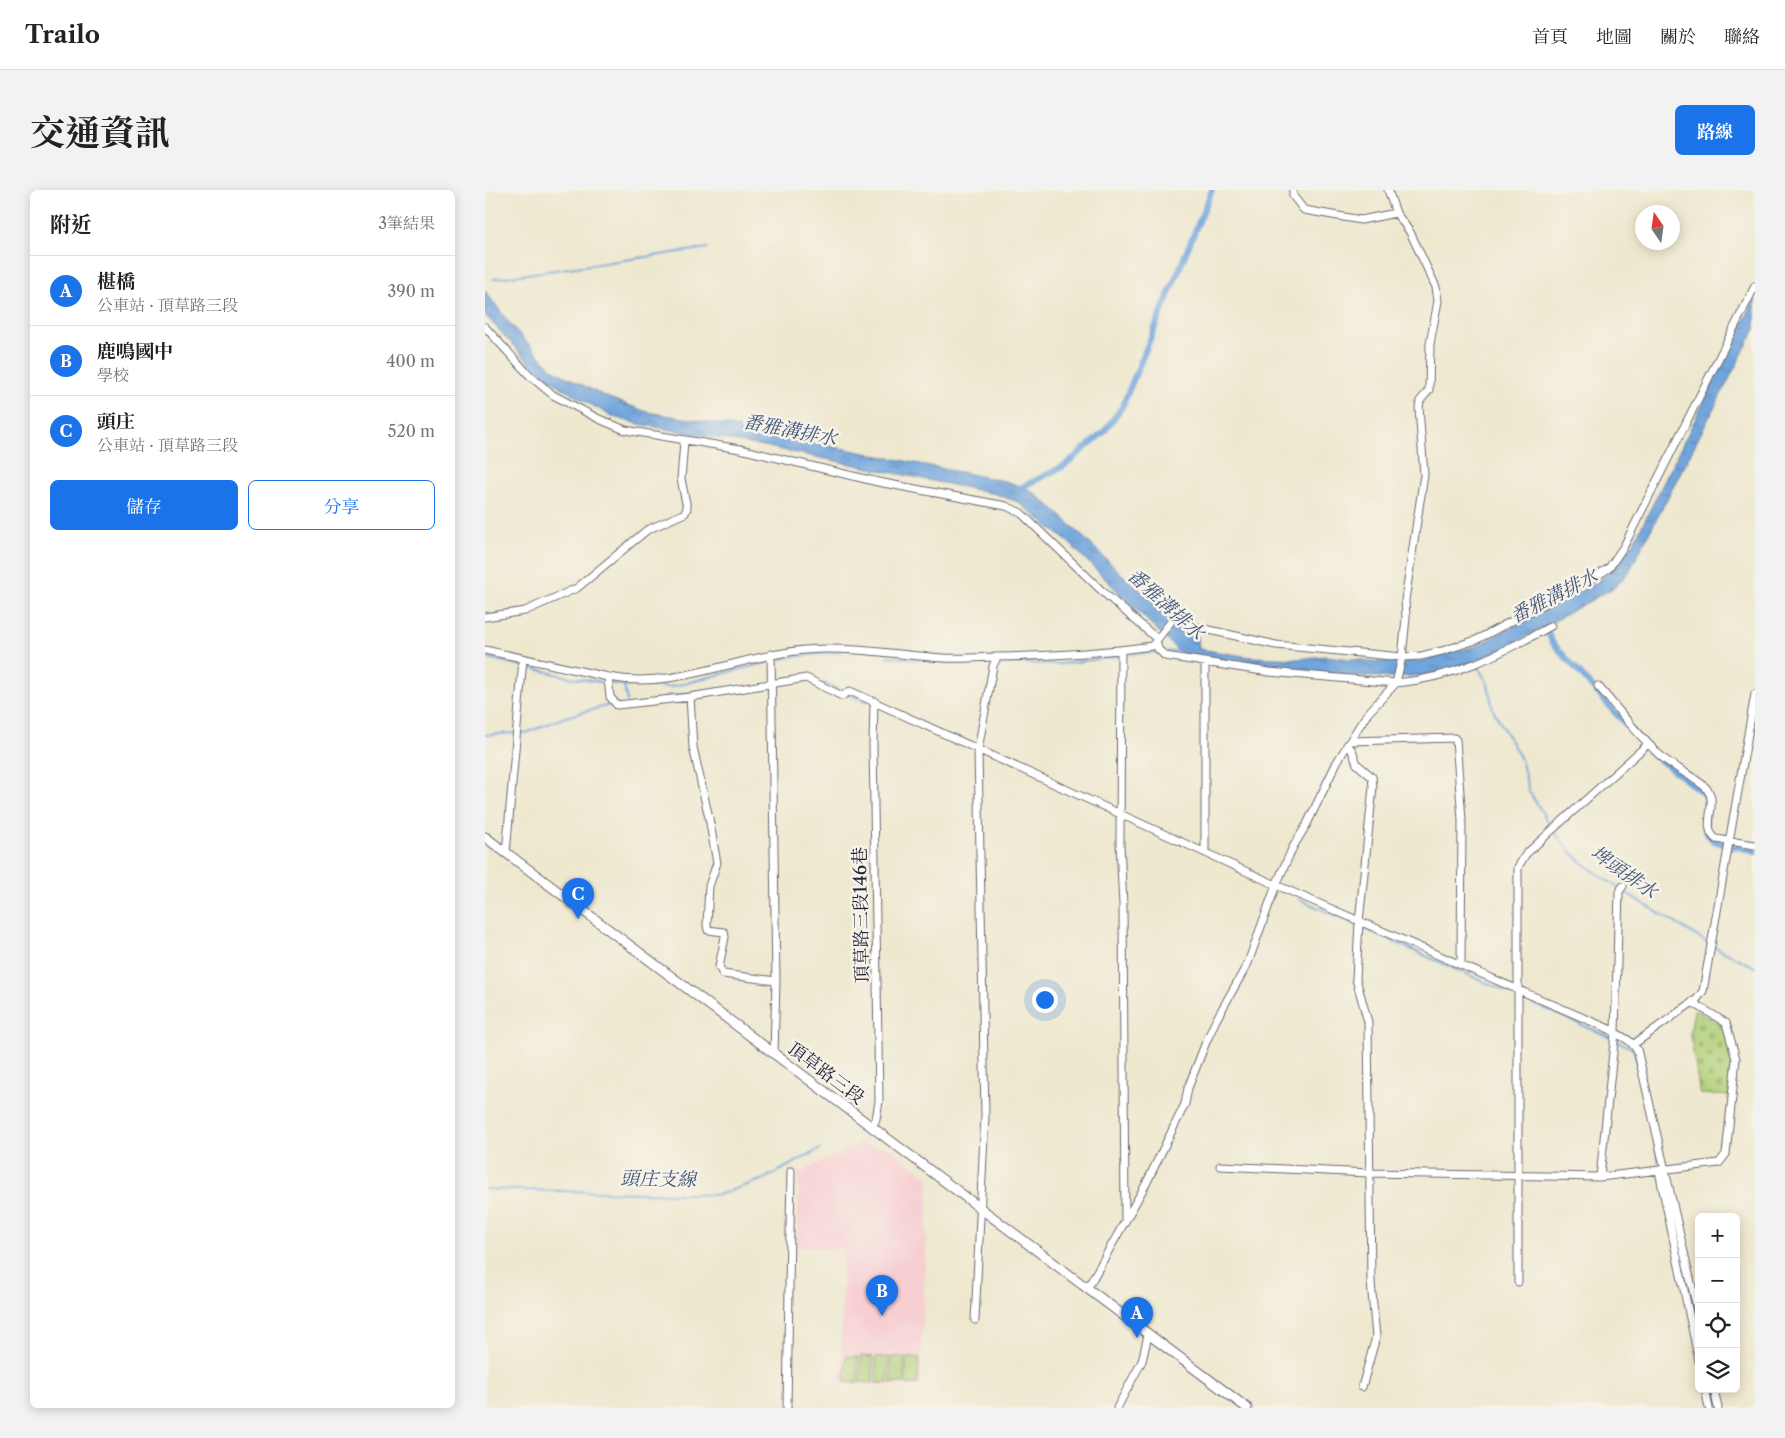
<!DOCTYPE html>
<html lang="zh-TW">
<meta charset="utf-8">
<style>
:root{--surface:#fff;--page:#f2f2f2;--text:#222;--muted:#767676;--line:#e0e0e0;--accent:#1a73e8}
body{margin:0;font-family:"Libre Caslon Text","Noto Serif TC",serif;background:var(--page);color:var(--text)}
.controls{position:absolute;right:15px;bottom:15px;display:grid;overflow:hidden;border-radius:8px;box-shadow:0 2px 12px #0003}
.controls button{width:45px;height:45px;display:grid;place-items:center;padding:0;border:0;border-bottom:1px solid var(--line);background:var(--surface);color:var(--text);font:25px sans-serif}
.compass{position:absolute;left:1150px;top:15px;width:45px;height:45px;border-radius:50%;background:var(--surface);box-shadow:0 2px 12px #0003;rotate:347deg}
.you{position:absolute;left:559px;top:809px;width:18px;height:18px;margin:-12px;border:4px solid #fff;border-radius:50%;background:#1a73e8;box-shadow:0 0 0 8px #1a73e833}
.badge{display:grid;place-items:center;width:32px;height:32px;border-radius:50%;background:var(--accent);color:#fff;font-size:16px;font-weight:700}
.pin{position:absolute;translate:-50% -41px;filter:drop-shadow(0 1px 2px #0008)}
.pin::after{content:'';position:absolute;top:26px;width:18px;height:15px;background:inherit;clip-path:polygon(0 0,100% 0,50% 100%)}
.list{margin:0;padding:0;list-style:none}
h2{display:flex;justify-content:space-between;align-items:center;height:65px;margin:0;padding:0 20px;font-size:21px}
h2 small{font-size:16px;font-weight:400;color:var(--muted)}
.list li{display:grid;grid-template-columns:32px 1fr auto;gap:15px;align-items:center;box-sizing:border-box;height:70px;padding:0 20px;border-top:1px solid var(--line)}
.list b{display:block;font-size:19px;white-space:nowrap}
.list p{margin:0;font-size:16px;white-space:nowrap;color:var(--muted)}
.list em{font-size:16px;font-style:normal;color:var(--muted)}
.actions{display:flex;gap:10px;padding:15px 20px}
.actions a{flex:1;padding:11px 0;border:1px solid var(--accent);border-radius:8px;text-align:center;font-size:18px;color:var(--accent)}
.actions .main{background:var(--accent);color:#fff}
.icon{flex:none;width:28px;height:28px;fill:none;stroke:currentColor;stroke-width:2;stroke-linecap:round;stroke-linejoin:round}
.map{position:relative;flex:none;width:1270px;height:1218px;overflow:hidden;border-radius:8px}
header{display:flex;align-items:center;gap:30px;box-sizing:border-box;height:70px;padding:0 25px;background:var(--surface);border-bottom:1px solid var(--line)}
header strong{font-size:24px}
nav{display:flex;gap:28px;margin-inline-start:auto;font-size:18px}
.intro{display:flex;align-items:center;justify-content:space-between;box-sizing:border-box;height:120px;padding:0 30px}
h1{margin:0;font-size:35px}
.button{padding:12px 22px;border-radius:8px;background:var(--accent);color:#fff;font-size:18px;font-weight:700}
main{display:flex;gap:30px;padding:0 30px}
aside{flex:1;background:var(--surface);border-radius:8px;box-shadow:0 2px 12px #0003}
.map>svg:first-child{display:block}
</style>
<header>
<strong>Trailo</strong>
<nav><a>首頁</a><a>地圖</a><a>關於</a><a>聯絡</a></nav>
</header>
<div class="intro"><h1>交通資訊</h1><a class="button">路線</a></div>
<main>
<aside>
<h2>附近<small>3筆結果</small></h2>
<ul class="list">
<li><span class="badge">A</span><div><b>椹橋</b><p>公車站 · 頂草路三段</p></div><em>390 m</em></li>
<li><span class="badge">B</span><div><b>鹿鳴國中</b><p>學校</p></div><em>400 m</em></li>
<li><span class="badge">C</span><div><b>頭庄</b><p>公車站 · 頂草路三段</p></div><em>520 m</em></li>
</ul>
<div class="actions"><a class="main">儲存</a><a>分享</a></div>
</aside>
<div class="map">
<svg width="1270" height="1218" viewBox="0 0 1270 1218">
<defs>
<pattern id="cemetery-stones" width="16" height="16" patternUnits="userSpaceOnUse" patternTransform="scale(1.25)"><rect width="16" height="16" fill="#b0cf77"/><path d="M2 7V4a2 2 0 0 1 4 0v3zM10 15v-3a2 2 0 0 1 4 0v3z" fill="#97b168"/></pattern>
<pattern id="water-ripples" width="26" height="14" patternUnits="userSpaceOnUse" patternTransform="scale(1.25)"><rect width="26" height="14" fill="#6fa4dc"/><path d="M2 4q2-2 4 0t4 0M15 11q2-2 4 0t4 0" fill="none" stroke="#5b85b4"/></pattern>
</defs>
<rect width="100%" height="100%" fill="#f7f3e8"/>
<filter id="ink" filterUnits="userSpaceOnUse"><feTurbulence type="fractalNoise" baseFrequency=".02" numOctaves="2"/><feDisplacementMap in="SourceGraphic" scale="10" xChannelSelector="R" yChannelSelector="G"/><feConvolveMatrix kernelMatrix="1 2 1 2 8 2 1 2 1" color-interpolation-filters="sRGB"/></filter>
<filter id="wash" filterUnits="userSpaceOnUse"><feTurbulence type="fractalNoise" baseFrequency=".0096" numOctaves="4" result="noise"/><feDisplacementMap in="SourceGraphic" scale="20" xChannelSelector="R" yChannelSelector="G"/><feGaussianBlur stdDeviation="1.12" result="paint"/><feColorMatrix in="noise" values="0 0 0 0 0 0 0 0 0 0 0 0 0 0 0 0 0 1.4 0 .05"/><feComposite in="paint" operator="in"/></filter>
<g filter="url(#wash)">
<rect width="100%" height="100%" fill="#eee8cf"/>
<!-- built -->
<path fill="#f7cfd3" d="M373,954L404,958L444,988L435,1196L355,1194L358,1059L312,1057L314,983Z"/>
<!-- cemetery -->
<path fill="url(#cemetery-stones)" stroke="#697859" d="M1209,820L1241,837L1248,861L1245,906L1215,904L1205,844Z"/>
<!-- park -->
<path fill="#b0cf77" stroke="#697859" d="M361,1166L373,1167V1193L360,1192Z
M376,1166L388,1167V1193L375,1192Z
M391,1167H404L403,1193H391Z
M406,1167H419V1193H406Z
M421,1168H434L433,1194H421Z"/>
<!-- water -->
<path fill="url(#water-ripples)" stroke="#48638c" d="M0,101L26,135L67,179L119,206L162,222L246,236L524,292L545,300L571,321L644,391L713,447L714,459L765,467L813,469L840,466L894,472L936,471L991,456L1110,393L1130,377L1150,350L1270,109V139L1144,382L1130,397C1082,423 1035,453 985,473C928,495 870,486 812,480C773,476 733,474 695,463L583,352L533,312L511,304L283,257L159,235L128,227L80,200L50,179L0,125Z"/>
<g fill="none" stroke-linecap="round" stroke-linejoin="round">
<!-- stream -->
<path stroke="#6fa4dc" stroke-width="2" d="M8,89L223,58
M678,462L693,461
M638,465L674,462
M402,466L462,473H507
M0,467L88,488L122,493
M288,471L303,467L355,462
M512,473L576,474L634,466
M992,475L1003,494L1008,520L1036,569L1044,601L1066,637
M338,493L359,502
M126,494L186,497L283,472
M139,496L142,511
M363,504L382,512
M181,506L221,501
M33,543H41L80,527L128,514
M0,545L28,543
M1069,641C1083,664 1111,684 1134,698
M1138,701L1223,753
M814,709L871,735
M876,737L1031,806
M1227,756L1270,777
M1035,808L1127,848
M1131,850L1149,860L1175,978
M0,999L233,1005L279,989L335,959
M1195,1063L1214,1148
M1225,1199L1229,1218"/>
<!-- canal -->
<path stroke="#6fa4dc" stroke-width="6" d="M531,300L579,276L619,242L637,217L727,0
M1060,435L1067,452L1166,563L1222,606L1220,641L1228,651L1270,661"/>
</g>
</g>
<g filter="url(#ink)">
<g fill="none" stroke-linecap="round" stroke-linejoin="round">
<!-- minor casing -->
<g stroke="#69676f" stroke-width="9">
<path id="minor" d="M808,0V6L819,20L876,30L911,23
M0,137L44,185L68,205L114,229L140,240L255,259L393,292L521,316L536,323L618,402L671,448L673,459L680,466L784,482L911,493C969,488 1015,464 1066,436
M0,427L40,421L92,398L162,340L200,323L202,318L196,289L199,252
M0,460L123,487L125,507L132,515L205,507L321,488L357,506L365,501L791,695L1124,839L1143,850L1152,859L1214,1127
M636,460L635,654L638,715L640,1032
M286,464L291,791L289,864
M123,487C191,500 252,466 319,460C367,456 412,465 459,468C476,469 494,467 512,467C564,466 615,463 667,456L691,425L711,437L791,455L917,467L936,466L957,461L991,450L1113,385L1124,378L1139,356L1270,96
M1113,496C1134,520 1154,547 1178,568C1189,577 1216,591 1222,599C1234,614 1215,636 1231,649L1270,655
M205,507L208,557L224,628L232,673L224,696L222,735L223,740L239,742L240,747L234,777L238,784L291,791
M866,551L969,548L971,550L977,630L976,774
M862,555L867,560L872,574L887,587L888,597L874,732L871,789L883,832L886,1092L891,1147L877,1197
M720,662V474
M21,663L38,469
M1149,854L1212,809L1218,801L1270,504
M387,938L391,929L394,911L388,555L389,511
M735,976L884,983L1115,987L1234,973L1241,964L1251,869L1241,833L1207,812
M1174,981L1214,1171
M1115,987L1130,843L1134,702L1138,696
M1033,1092V677L1041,664L1065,642L1163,554
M602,1099L661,994L700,914L703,898L721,852L731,830L763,773L791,695L808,657L822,634L852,572L873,538L883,523L911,493L917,467L921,428L920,410L939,285L934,218L935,211L944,200L945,154L953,111L951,97L925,42L911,23L903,0
M490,1130L500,926L493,560L508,476L512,467
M1220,1199L1224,1218
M1229,1199L1233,1218
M302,1218L306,981
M632,1218L657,1171L663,1145"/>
</g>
<!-- tertiary casing -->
<g stroke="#69676f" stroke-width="11">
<path id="tertiary" d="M0,647L762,1218"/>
</g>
<!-- minor -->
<use href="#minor" stroke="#fff" stroke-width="7"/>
<!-- tertiary -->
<use href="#tertiary" stroke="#fff" stroke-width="9"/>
</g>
</g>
<g text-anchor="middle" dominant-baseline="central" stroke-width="5" stroke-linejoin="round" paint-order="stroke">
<!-- street labels -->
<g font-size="18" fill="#22223b" stroke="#f7f3e8">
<text transform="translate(376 725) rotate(-91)">頂草路三段146巷</text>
<text transform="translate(341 883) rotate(37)">頂草路三段</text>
</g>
<!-- water labels -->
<g font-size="19" font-style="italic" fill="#41567b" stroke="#f7f3e8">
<text transform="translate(305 240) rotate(11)">番雅溝排水</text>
<text transform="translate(1069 406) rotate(-27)">番雅溝排水</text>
<text transform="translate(681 414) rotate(42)">番雅溝排水</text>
<text transform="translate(1139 682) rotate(35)">埤頭排水</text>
<text transform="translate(173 989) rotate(1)">頭庄支線</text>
</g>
</g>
</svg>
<div class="controls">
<button>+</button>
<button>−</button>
<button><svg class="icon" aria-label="locate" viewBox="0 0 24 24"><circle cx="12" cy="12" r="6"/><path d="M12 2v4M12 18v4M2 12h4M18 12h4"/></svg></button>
<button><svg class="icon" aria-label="layers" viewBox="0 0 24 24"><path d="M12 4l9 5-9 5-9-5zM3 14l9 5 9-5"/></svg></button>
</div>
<svg class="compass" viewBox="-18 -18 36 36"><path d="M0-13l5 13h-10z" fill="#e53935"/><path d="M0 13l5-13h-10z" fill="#767676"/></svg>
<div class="you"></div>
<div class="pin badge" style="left:652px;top:1148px">A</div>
<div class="pin badge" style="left:397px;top:1126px">B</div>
<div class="pin badge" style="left:93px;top:729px">C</div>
</div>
</main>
